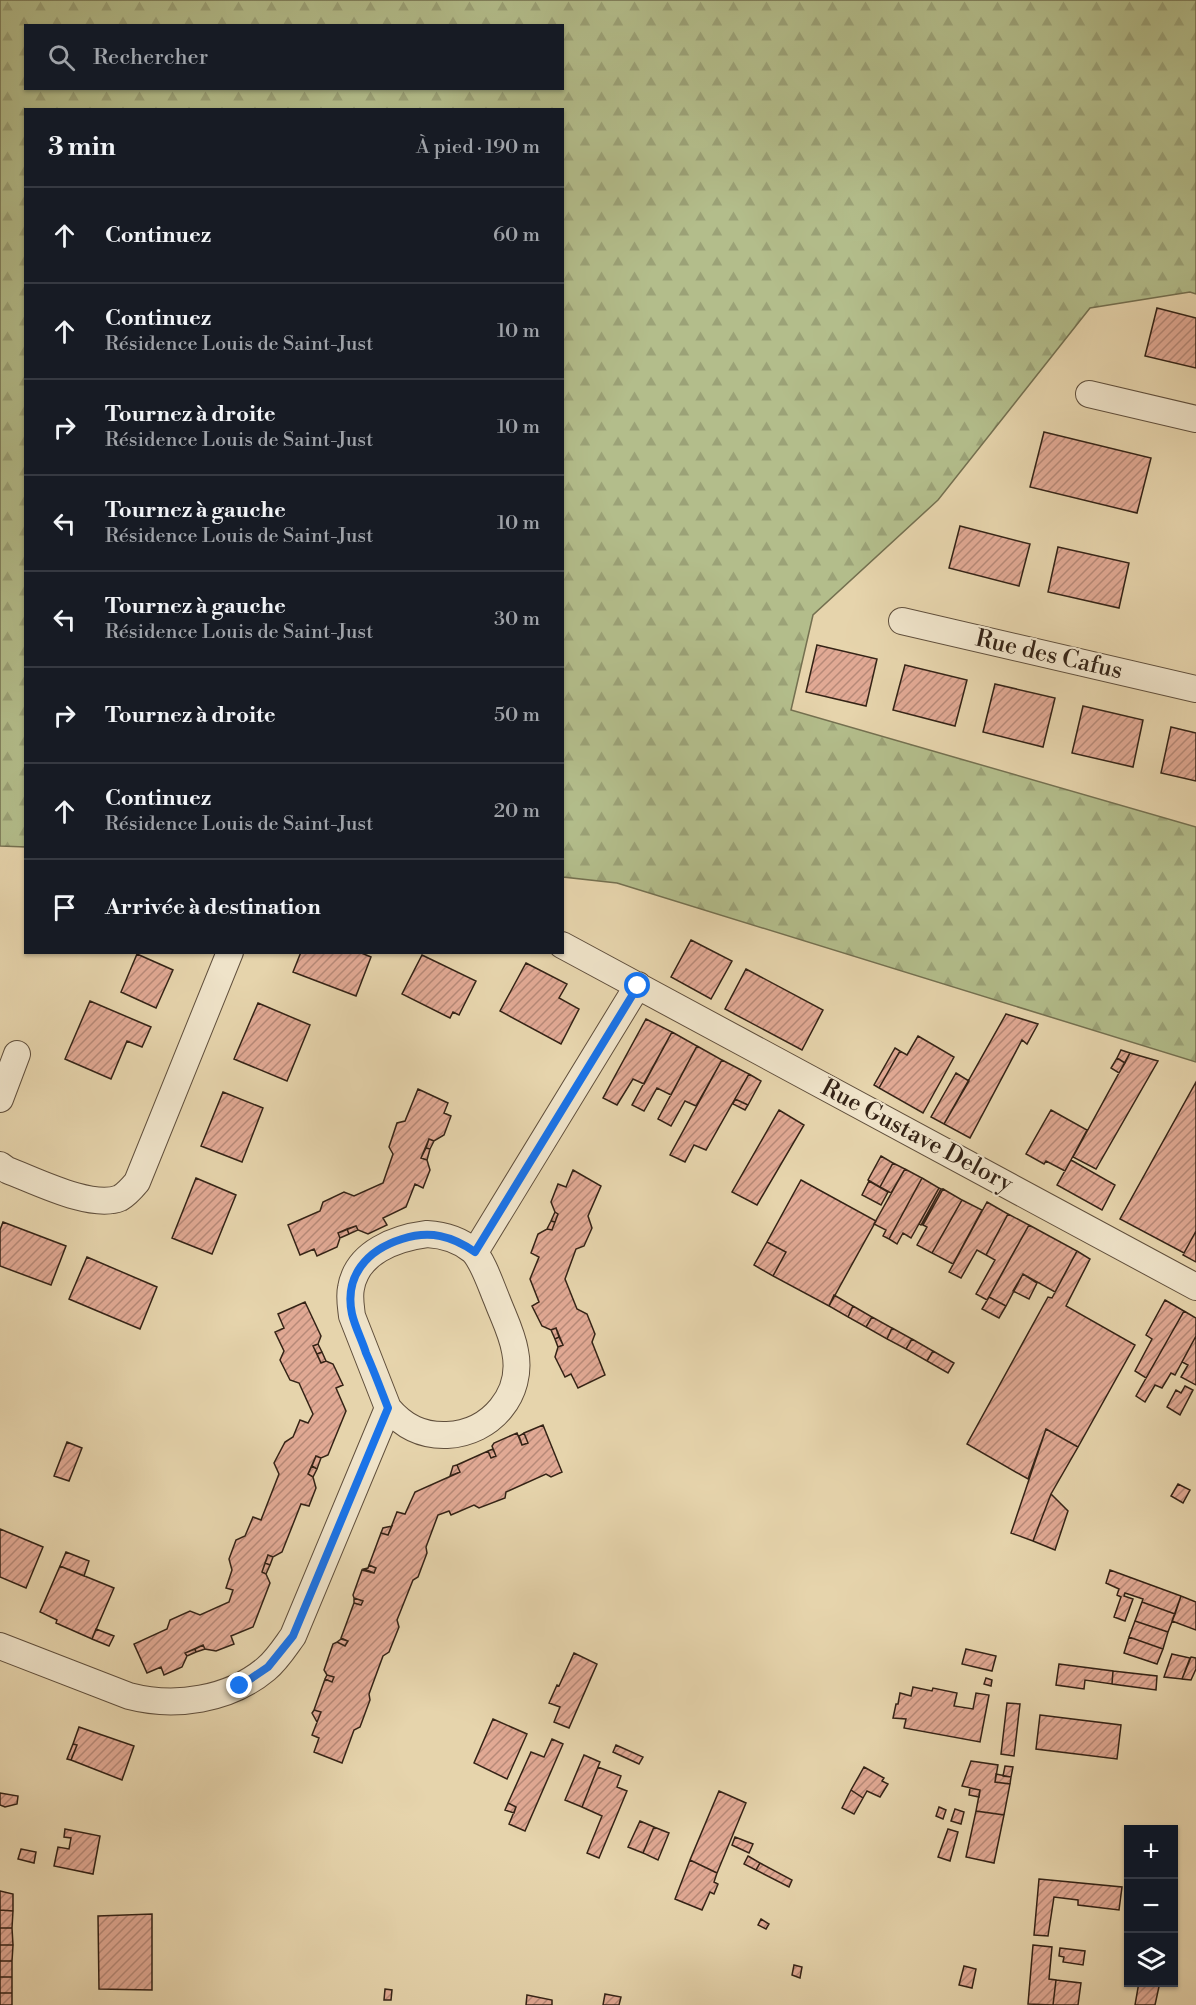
<!DOCTYPE html>
<html lang="fr">
<meta charset="utf-8">
<style>
:root{--surface:#171b24;--page:#20242c;--text:#f1f3f6;--muted:#9ea1a6;--line:#363941}
body{margin:0;font-family:"Libre Bodoni",serif;background:var(--page);color:var(--text)}
.controls{position:absolute;right:18px;bottom:18px;display:grid;overflow:hidden;border-radius:0px;box-shadow:0 2px 4px #0004}
.controls button{width:54px;height:54px;display:grid;place-items:center;padding:0;border:0;border-bottom:2px solid var(--line);background:var(--surface);color:var(--text);font:30px sans-serif}
.stop{position:absolute;width:18px;height:18px;margin:-14px;border:4px solid #1a73e8;border-radius:50%;background:#fff}
.stop.end{background:#1a73e8;border-color:#fff;box-shadow:0 2px 6px #0008}
.list{margin:0;padding:0;list-style:none}
h2{display:flex;justify-content:space-between;align-items:center;height:78px;margin:0;padding:0 24px;font-size:26px}
h2 small{font-size:20px;font-weight:400;color:var(--muted)}
.list li{display:grid;grid-template-columns:39px 1fr auto;gap:18px;align-items:center;box-sizing:border-box;height:96px;padding:0 24px;border-top:2px solid var(--line)}
.list b{display:block;font-size:22px;white-space:nowrap}
.list p{margin:0;font-size:20px;white-space:nowrap;color:var(--muted)}
.list em{font-size:20px;font-style:normal;color:var(--muted)}
.icon{flex:none;width:33px;height:33px;fill:none;stroke:currentColor;stroke-width:2;stroke-linecap:round;stroke-linejoin:round}
.map{position:relative;flex:none;width:1196px;height:2005px;overflow:hidden}
.search{position:absolute;background:var(--surface);box-shadow:0 2px 4px #0004;left:24px;top:24px;width:540px;height:66px;display:flex;align-items:center;gap:15px;box-sizing:border-box;padding:0 21px;border-radius:0px;color:var(--muted);font-size:22px}
.panel{position:absolute;background:var(--surface);box-shadow:0 2px 4px #0004;left:24px;top:108px;width:540px;height:846px;border-radius:0px}
.map>svg:first-child{display:block}
</style>
<div class="map">
<svg width="1196" height="2005" viewBox="0 0 1196 2005">
<defs>
<pattern id="forest-firs" width="22" height="20" patternUnits="userSpaceOnUse" patternTransform="scale(1.5)"><rect width="22" height="20" fill="#b3bd8b"/><path d="M5 1l3.5 6h-7zM16 11l3.5 6h-7z" fill="#9ba277"/></pattern>
<pattern id="building-hatch" width="6" height="6" patternUnits="userSpaceOnUse" patternTransform="scale(1.5)"><rect width="6" height="6" fill="#e1a994"/><path d="M-1 1l2-2M0 6l6-6M5 7l2-2" fill="none" stroke="#b78978"/></pattern>
</defs>
<rect width="100%" height="100%" fill="#e6d4ac"/>
<filter id="stains"><feTurbulence type="fractalNoise" baseFrequency=".00333" numOctaves="4"/><feColorMatrix values="0 0 0 0 .2 0 0 0 0 .09 0 0 0 0 .02 0 0 0 .5 -.17"/></filter>
<radialGradient id="worn" r=".72"><stop offset=".6" stop-color="#630" stop-opacity="0"/><stop offset="1" stop-color="#630" stop-opacity=".3"/></radialGradient>
<!-- forest -->
<path fill="url(#forest-firs)" stroke="#747050" stroke-width="1.5" fill-rule="evenodd" d="M0,0H1196V294L1190,292L1090,308L938,500L813,615L791,710L1196,827V1062L617,883L563,877L562,110H26V847L0,846ZM26,26H562V88H26Z"/>
<!-- building -->
<path fill="url(#building-hatch)" stroke="#342316" stroke-width="1.5" d="M1157,308L1196,318V368L1145,356Z
M1044,432L1151,458L1137,513L1030,487Z
M960,526L1030,544L1019,586L949,568Z
M1058,547L1129,563L1119,608L1048,592Z
M817,645L877,659L866,706L806,692Z
M905,665L967,680L955,726L893,710Z
M995,684L1055,698L1043,747L983,732Z
M1083,706L1143,720L1133,767L1072,753Z
M1171,727L1196,733V781L1161,773Z
M691,940L732,961L711,999L671,977Z
M301,952H359L371,957L356,996L293,972Z
M137,954L173,970L156,1008L121,992Z
M422,955L476,981L459,1015L453,1012L450,1018L402,994Z
M526,963L567,984L559,998L579,1009L561,1044L500,1011Z
M746,969L823,1010L802,1050L725,1009Z
M90,1001L151,1027L142,1047L127,1041L111,1079L65,1059Z
M258,1003L310,1025L287,1081L234,1059Z
M1006,1014L1038,1024L1027,1044L1022,1040L970,1138L944,1124Z
M646,1019L672,1032L644,1084L633,1079L617,1105L603,1098Z
M672,1032L697,1046L671,1095L657,1088L644,1111L632,1105Z
M918,1036L954,1057L923,1113L879,1088L900,1051L907,1055Z
M697,1046L722,1060L696,1106L685,1101L671,1126L658,1119Z
M895,1048L900,1051L879,1088L874,1085Z
M1121,1050L1130,1053L1125,1063L1117,1058Z
M1130,1053L1158,1061L1096,1169L1073,1157Z
M1117,1058L1125,1063L1119,1073L1111,1068Z
M722,1060L749,1074L706,1150L694,1145L685,1162L670,1155Z
M956,1073L969,1081L944,1124L931,1117Z
M749,1074L761,1081L748,1105L735,1099Z
M1196,1082V1231L1184,1253L1120,1219Z
M418,1089L448,1103L444,1113L451,1116L444,1135L434,1141L429,1139L421,1158L427,1160L430,1170L423,1188L415,1184L406,1207L383,1218L387,1225L368,1234L358,1230L356,1226L338,1233L340,1238L337,1247L317,1256L314,1249L300,1255L288,1225L320,1211L323,1202L344,1192L354,1196L383,1183L393,1154L389,1147L397,1123L405,1121Z
M223,1092L263,1108L242,1162L201,1146Z
M735,1099L748,1105L745,1110L733,1104Z
M779,1110L804,1125L757,1205L732,1192Z
M1051,1110L1087,1130L1065,1171L1046,1161L1044,1164L1026,1154Z
M429,1139L434,1141L430,1149L426,1148Z
M426,1148L430,1149L427,1160L421,1158Z
M881,1156L893,1163L880,1187L868,1180Z
M1071,1160L1115,1185L1102,1210L1057,1185Z
M893,1163L905,1169L891,1193L880,1187Z
M905,1169L922,1178L889,1239L883,1236L886,1230L874,1224Z
M573,1170L601,1186L588,1216L592,1228L584,1246L576,1249L565,1279L577,1309L587,1314L595,1334L592,1342L605,1375L578,1388L571,1374L565,1377L555,1357L558,1347L563,1345L556,1328L551,1330L542,1326L532,1306L539,1302L530,1279L539,1257L531,1253L538,1234L547,1229L552,1230L558,1214L555,1212L551,1202L558,1184L566,1187Z
M196,1178L236,1195L212,1254L172,1238Z
M922,1178L939,1188L911,1238L903,1233L897,1244L889,1239Z
M801,1180L876,1221L829,1306L773,1276L786,1252L767,1242Z
M869,1181L888,1192L881,1205L862,1195Z
M939,1188L941,1189L921,1225L919,1224Z
M941,1189H943L923,1225L922,1224Z
M943,1189L962,1200L932,1253L917,1245L927,1227L923,1225Z
M962,1200L982,1210L953,1264L932,1253Z
M987,1202L1008,1214L986,1255L977,1250L961,1278L949,1272Z
M555,1212L558,1214L555,1222L551,1221Z
M1008,1214L1029,1225L987,1300L976,1294L995,1260L986,1255Z
M551,1221L555,1222L552,1230L547,1229Z
M3,1222L66,1246L51,1285L0,1266V1230Z
M1029,1225L1077,1251L1055,1292L1023,1274L1006,1306L989,1297Z
M356,1226L358,1230L349,1234L347,1229Z
M347,1229L349,1234L340,1238L338,1233Z
M1196,1231V1262L1183,1255Z
M767,1242L786,1252L773,1276L754,1265Z
M1077,1251L1090,1259L1066,1306L1135,1345L1078,1447L1046,1429L1028,1479L967,1444L1048,1297L1052,1298Z
M87,1257L157,1287L140,1329L69,1299Z
M1023,1274L1037,1283L1029,1299L1013,1291Z
M834,1295L853,1306L848,1317L829,1306Z
M989,1297L1006,1306L999,1318L982,1309Z
M1165,1300L1184,1311L1146,1378L1135,1371L1152,1339L1146,1335Z
M305,1302L321,1336L318,1344L313,1346L321,1363L326,1361L333,1364L343,1385L336,1388L346,1411L328,1455L321,1458L316,1456L308,1474L313,1477L316,1488L309,1506L301,1504L282,1552L273,1557L268,1555L262,1572L266,1574L270,1583L253,1627L231,1636L234,1644L216,1651L205,1649L203,1645L185,1653L187,1656L182,1667L164,1675L161,1667L147,1673L134,1644L167,1629L170,1620L190,1611L200,1615L229,1602L233,1590L226,1588L232,1570L229,1559L236,1540L245,1536L253,1517L261,1520L279,1474L274,1463L285,1442L293,1437L300,1420L308,1423L313,1414L299,1383L290,1380L280,1360L284,1351L275,1332L284,1328L278,1314Z
M853,1306L872,1317L866,1327L848,1317Z
M1184,1311L1196,1318V1336L1175,1375L1171,1373L1162,1388L1155,1385L1145,1402L1136,1396Z
M872,1317L892,1328L887,1339L866,1327Z
M556,1328L559,1337L555,1339L551,1330Z
M892,1328L912,1339L906,1349L887,1339Z
M1196,1336V1385L1181,1377L1188,1365L1182,1362Z
M559,1337L563,1345L558,1347L555,1339Z
M912,1339L933,1351L927,1361L906,1349Z
M318,1344L322,1352L317,1354L313,1346Z
M933,1351L954,1363L948,1373L927,1361Z
M322,1352L326,1361L321,1363L317,1354Z
M1185,1386L1193,1390L1180,1415L1167,1407L1176,1390L1181,1393Z
M543,1425L562,1472L551,1477L546,1474L506,1492L505,1498L479,1508L474,1505L451,1515L449,1511L438,1515L426,1547L427,1553L418,1577L413,1580L397,1620L399,1627L389,1652L383,1656L369,1694L370,1700L360,1727L354,1730L342,1763L314,1752L319,1738L312,1735L321,1712L314,1710L325,1679L332,1682L334,1677L327,1675L324,1670L333,1644L337,1642L345,1646L348,1641L341,1638L354,1603L361,1605L363,1601L354,1598L353,1595L362,1570L374,1573L376,1568L369,1565L381,1533L388,1535L397,1512L405,1514L415,1492L460,1472L457,1465L488,1451L491,1458L496,1456L492,1446L494,1443L517,1433L522,1445L528,1443L524,1433Z
M1046,1429L1078,1447L1051,1494L1033,1541L1011,1533Z
M524,1433L528,1443L522,1445L519,1436Z
M67,1442L82,1448L69,1481L54,1476Z
M493,1449L496,1456L491,1458L488,1451Z
M316,1456L321,1458L317,1469L312,1466Z
M457,1465L460,1472L450,1476L453,1466Z
M312,1466L317,1469L313,1477L308,1474Z
M1178,1484L1190,1490L1183,1503L1171,1496Z
M1051,1494L1068,1511L1055,1550L1033,1541Z
M392,1526L388,1535L381,1533L383,1528Z
M0,1529L43,1547L26,1588L0,1577Z
M66,1552L89,1561L84,1576L60,1566Z
M268,1555L273,1557L270,1565L265,1563Z
M265,1563L270,1565L266,1574L262,1572Z
M369,1565L376,1568L374,1573L364,1569L368,1568Z
M60,1566L114,1588L92,1639L56,1623L57,1620L40,1612Z
M1110,1570L1181,1596L1175,1614L1142,1602L1143,1599L1125,1593L1124,1596L1133,1599L1125,1621L1114,1617L1121,1597L1117,1595L1119,1589L1106,1583Z
M1181,1596L1196,1602V1630L1172,1621Z
M354,1598L363,1601L361,1605L354,1603Z
M1142,1602L1175,1614L1168,1632L1135,1621Z
M1135,1621L1168,1632L1163,1649L1129,1637Z
M96,1629L114,1636L109,1646L92,1639Z
M1129,1637L1163,1649L1157,1664L1124,1653Z
M341,1639L348,1641L345,1646L337,1642Z
M203,1645L205,1649L196,1652L195,1649Z
M195,1649L196,1652L187,1656L185,1653Z
M966,1649L996,1656L992,1671L962,1664Z
M574,1653L597,1664L569,1728L554,1722L560,1707L549,1703L557,1685L559,1686Z
M1172,1654L1190,1658L1182,1679L1164,1677Z
M1191,1657L1196,1658V1669L1191,1680L1182,1679Z
M1059,1664L1113,1671L1112,1684L1085,1680L1084,1689L1056,1685Z
M1113,1671L1157,1676L1156,1690L1112,1684Z
M327,1675L334,1677L332,1682L325,1679Z
M986,1678L992,1680L991,1686L984,1684Z
M913,1687L932,1691L933,1688L957,1693L954,1706L973,1709L976,1693L989,1695L980,1742L904,1728L906,1719L893,1718L896,1704H898L900,1693L911,1696Z
M1007,1703L1020,1704L1014,1756L1001,1754Z
M314,1710L321,1712L317,1722L312,1713Z
M1040,1715L1121,1725L1117,1759L1036,1749Z
M493,1719L527,1734L507,1779L474,1763Z
M79,1727L134,1746L122,1780L71,1760L77,1745L73,1744Z
M552,1739L563,1744L525,1831L509,1824L516,1807L508,1803L531,1752L544,1757Z
M73,1744L77,1745L71,1760L67,1759Z
M616,1745L643,1757L639,1764L613,1752Z
M584,1755L600,1762L582,1807L565,1800Z
M971,1761L998,1765L995,1782L1010,1784L1004,1815L976,1811L980,1790L962,1786Z
M1005,1766L1013,1767L1011,1777L1003,1776Z
M598,1767L621,1776L617,1787L627,1791L599,1858L587,1853L602,1816L582,1807Z
M864,1767L884,1778L882,1781L888,1784L880,1797L867,1791L863,1798L851,1790Z
M996,1774L1011,1777L1010,1784L995,1782Z
M970,1788L980,1790L979,1797L969,1795Z
M851,1790L863,1798L854,1814L842,1808Z
M719,1791L746,1803L717,1873L690,1860Z
M0,1793L18,1796L17,1804L5,1807L0,1805Z
M508,1803L516,1807L514,1813L505,1810Z
M939,1807L946,1810L943,1819L936,1816Z
M955,1809L964,1812L961,1824L951,1821Z
M976,1811L1004,1815L994,1863L966,1857Z
M640,1821L654,1827L643,1853L628,1847Z
M654,1827L669,1833L658,1860L643,1853Z
M65,1829L100,1836L93,1874L54,1866L58,1847L69,1849L71,1838L64,1837Z
M948,1829L958,1832L950,1861L938,1857Z
M735,1837L753,1844L749,1853L732,1845Z
M21,1849L36,1852L34,1863L18,1859Z
M748,1856L760,1863L756,1870L744,1864Z
M690,1860L717,1873L714,1882L718,1884L714,1894L710,1892L702,1910L675,1899Z
M760,1863L792,1880L789,1887L756,1870Z
M1039,1879L1122,1887L1119,1910L1078,1905V1900L1054,1897L1048,1936L1034,1935Z
M0,1891L13,1894V1911L0,1910Z
M0,1910L13,1911L12,1928H0Z
M152,1914V1990L99,1989L98,1916Z
M761,1919L769,1924L766,1929L758,1925Z
M0,1928H12L13,1945H0Z
M0,1945H13L12,1961H0Z
M1033,1945L1052,1947L1049,1979L1056,1980L1053,2005L1028,2004Z
M1060,1948L1085,1951L1083,1965L1063,1962L1064,1957L1059,1956Z
M0,1961H12V1977H0Z
M794,1965L802,1967L800,1978L792,1975Z
M964,1966L976,1969L972,1988L959,1985Z
M0,1977H12V1993H0Z
M1056,1980L1081,1983L1078,2005H1053Z
M1139,1982H1160L1155,2005H1135Z
M385,1989L392,1990L391,2000H384Z
M0,1993H12V2005H0Z
M605,1994L621,1997L619,2005H603Z
M527,1995L552,2000V2005H526Z"/>
<g fill="none" stroke-linecap="round" stroke-linejoin="round">
<!-- street casing -->
<g stroke="#604f3c" stroke-width="28">
<path id="street" d="M1089,394L1196,419
M902,621L1196,689
M562,945L1196,1287
M0,1099L17,1054
M0,1165L7,1170C34,1180 92,1210 120,1198C127,1194 132,1188 137,1182L230,952
M427,1234C444,1235 459,1239 473,1251C483,1261 491,1286 497,1300C503,1316 512,1333 515,1351C524,1394 491,1433 447,1435C422,1436 404,1427 388,1408L352,1316C351,1307 349,1297 351,1288C357,1252 396,1238 427,1234Z
M475,1252L638,985
M0,1646L129,1696C175,1708 229,1700 266,1669C277,1660 285,1647 293,1636L388,1408"/>
</g>
<!-- street -->
<use href="#street" stroke="#efe3c9" stroke-width="26"/>
</g>
<g fill="none" stroke-linecap="round" stroke-linejoin="round">
<!-- route -->
<path stroke="#1a73e8" stroke-width="8" d="M240,1686L268,1667L293,1636L388,1408C381,1390 374,1371 366,1353C362,1340 355,1327 352,1314C344,1276 367,1250 402,1239C430,1230 452,1236 475,1252L638,986"/>
</g>
<g text-anchor="middle" dominant-baseline="central" stroke-width="4.5" stroke-linejoin="round" paint-order="stroke">
<!-- street labels -->
<g font-size="24" fill="#342316" stroke="#efe3c9">
<text transform="translate(1049 655) rotate(13)">Rue des Cafus</text>
<text transform="translate(917 1136) rotate(28)">Rue Gustave Delory</text>
</g>
</g>
<rect width="100%" height="100%" filter="url(#stains)"/>
<rect width="100%" height="100%" fill="url(#worn)"/>
</svg>
<div class="controls">
<button>+</button>
<button>−</button>
<button><svg class="icon" aria-label="layers" viewBox="0 0 24 24"><path d="M12 4l9 5-9 5-9-5zM3 14l9 5 9-5"/></svg></button>
</div>
<div class="stop" style="left:638px;top:986px"></div>
<div class="stop end" style="left:240px;top:1686px"></div>
<div class="search"><svg class="icon" aria-label="search" viewBox="0 0 24 24"><circle cx="10" cy="10" r="6"/><path d="M15 15l6 6"/></svg>Rechercher</div>
<section class="panel">
<h2>3 min<small>À pied · 190 m</small></h2>
<ul class="list">
<li><svg class="icon" aria-label="ahead" viewBox="0 0 24 24"><path d="M12 20V5M6 11l6-6 6 6"/></svg><div><b>Continuez</b></div><em>60 m</em></li>
<li><svg class="icon" aria-label="ahead" viewBox="0 0 24 24"><path d="M12 20V5M6 11l6-6 6 6"/></svg><div><b>Continuez</b><p>Résidence Louis de Saint-Just</p></div><em>10 m</em></li>
<li><svg class="icon" aria-label="right" viewBox="0 0 24 24"><path d="M7 20v-9h11M14 6l5 5-5 5"/></svg><div><b>Tournez à droite</b><p>Résidence Louis de Saint-Just</p></div><em>10 m</em></li>
<li><svg class="icon" aria-label="left" viewBox="0 0 24 24"><path d="M17 20v-9H6M10 6l-5 5 5 5"/></svg><div><b>Tournez à gauche</b><p>Résidence Louis de Saint-Just</p></div><em>10 m</em></li>
<li><svg class="icon" aria-label="left" viewBox="0 0 24 24"><path d="M17 20v-9H6M10 6l-5 5 5 5"/></svg><div><b>Tournez à gauche</b><p>Résidence Louis de Saint-Just</p></div><em>30 m</em></li>
<li><svg class="icon" aria-label="right" viewBox="0 0 24 24"><path d="M7 20v-9h11M14 6l5 5-5 5"/></svg><div><b>Tournez à droite</b></div><em>50 m</em></li>
<li><svg class="icon" aria-label="ahead" viewBox="0 0 24 24"><path d="M12 20V5M6 11l6-6 6 6"/></svg><div><b>Continuez</b><p>Résidence Louis de Saint-Just</p></div><em>20 m</em></li>
<li><svg class="icon" aria-label="arrive" viewBox="0 0 24 24"><path d="M6 21V4h12l-3 4 3 4H6"/></svg><div><b>Arrivée à destination</b></div></li>
</ul>
</section>
</div>
